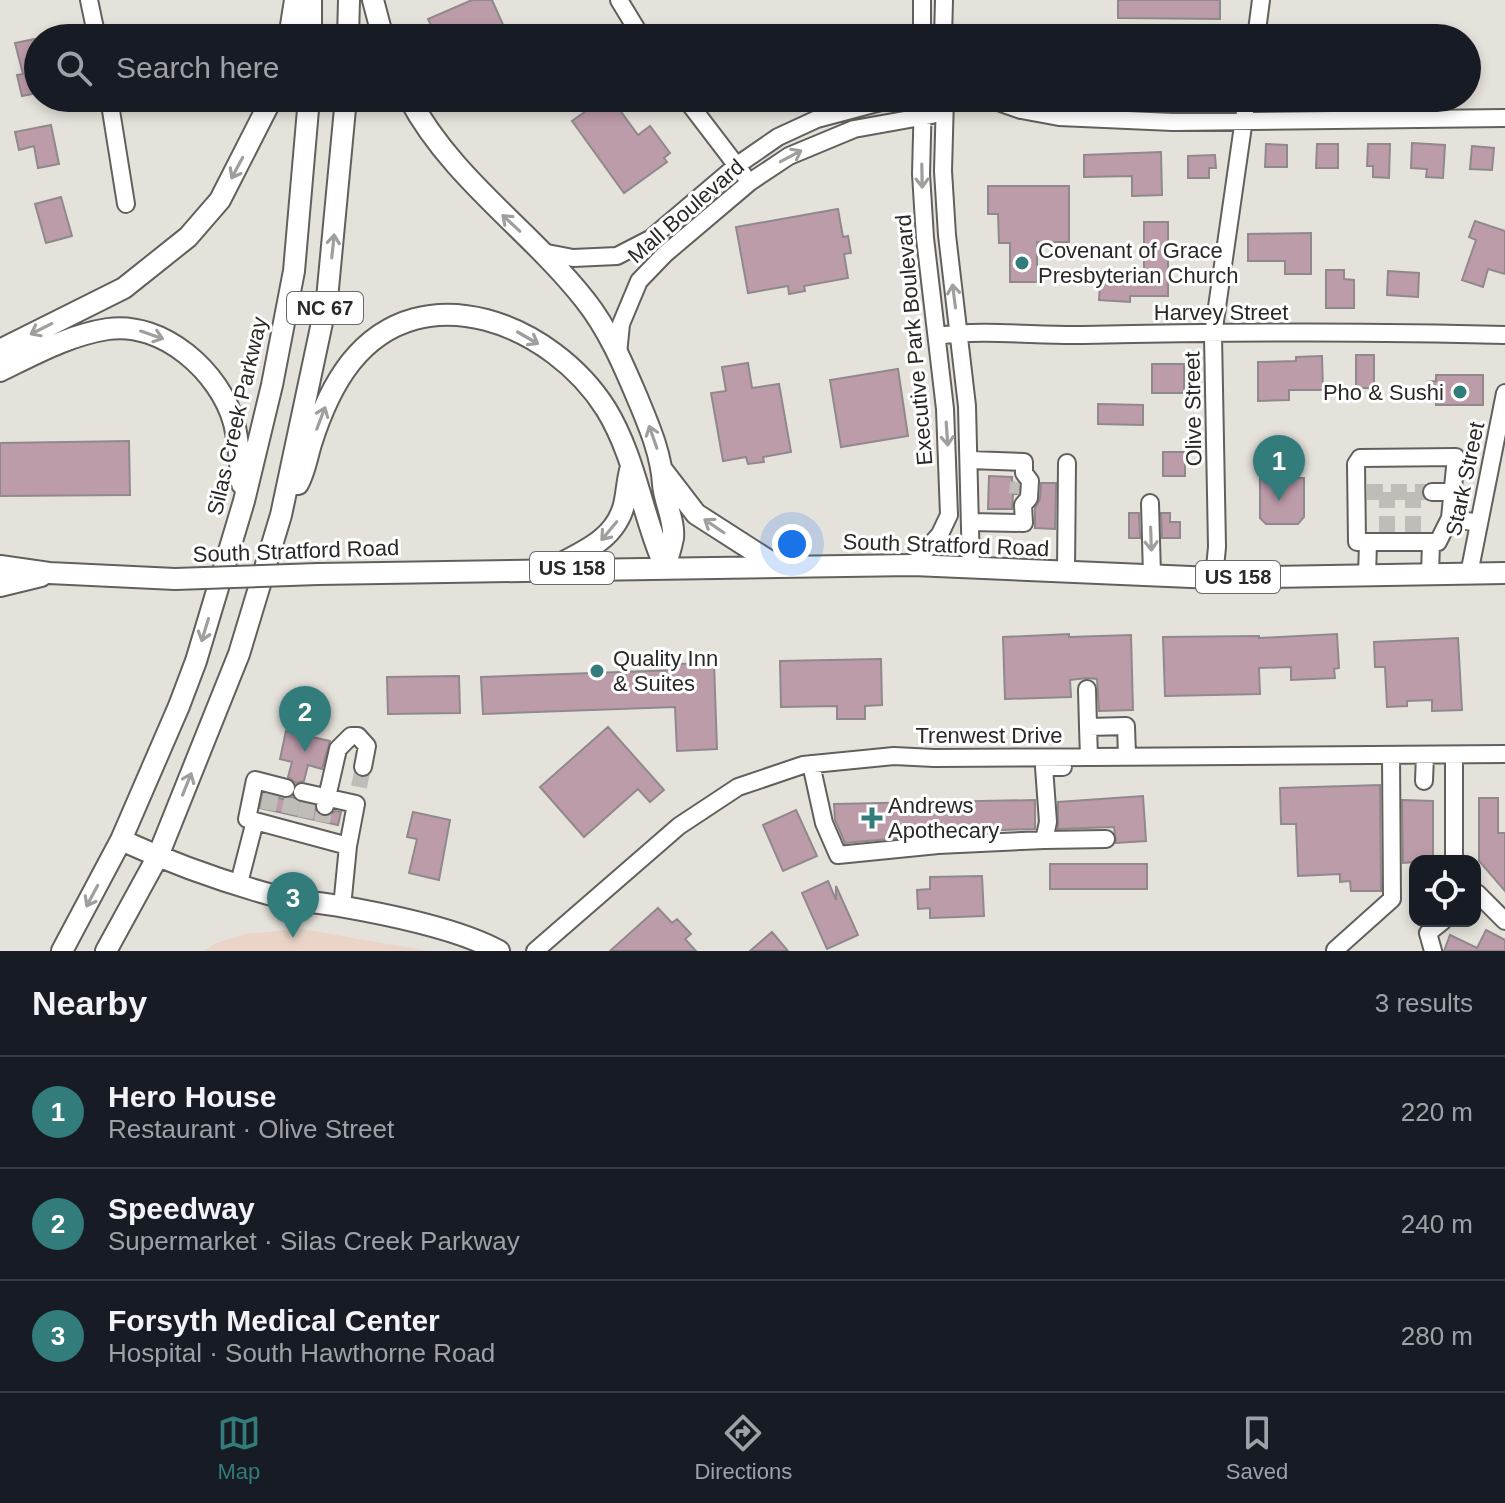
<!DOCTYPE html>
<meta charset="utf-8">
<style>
:root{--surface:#171b24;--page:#242831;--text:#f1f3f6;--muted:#9ea1a6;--line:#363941;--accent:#327c7c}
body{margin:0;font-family:Helvetica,sans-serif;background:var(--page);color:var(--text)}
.controls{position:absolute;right:24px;bottom:24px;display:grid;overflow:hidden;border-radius:16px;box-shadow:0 4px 12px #0003}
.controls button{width:72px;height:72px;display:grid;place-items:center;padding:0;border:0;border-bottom:2px solid var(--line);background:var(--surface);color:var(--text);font:40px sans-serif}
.you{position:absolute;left:792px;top:544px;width:28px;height:28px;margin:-20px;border:6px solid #fff;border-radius:50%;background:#1a73e8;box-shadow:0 0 0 12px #1a73e833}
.badge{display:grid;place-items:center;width:52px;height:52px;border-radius:50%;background:var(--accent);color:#fff;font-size:26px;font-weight:700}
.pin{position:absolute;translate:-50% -66px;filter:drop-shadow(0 2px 4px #0008)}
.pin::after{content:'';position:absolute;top:42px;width:28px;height:24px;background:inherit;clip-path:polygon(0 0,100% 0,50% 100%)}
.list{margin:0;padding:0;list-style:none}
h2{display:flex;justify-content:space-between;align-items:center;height:104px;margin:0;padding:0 32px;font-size:34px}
h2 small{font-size:26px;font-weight:400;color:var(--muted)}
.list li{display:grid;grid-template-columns:52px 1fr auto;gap:24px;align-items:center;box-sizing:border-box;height:112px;padding:0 32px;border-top:2px solid var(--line)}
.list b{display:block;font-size:30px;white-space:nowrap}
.list p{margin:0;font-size:26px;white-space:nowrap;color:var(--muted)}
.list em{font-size:26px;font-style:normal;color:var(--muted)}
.icon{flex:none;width:44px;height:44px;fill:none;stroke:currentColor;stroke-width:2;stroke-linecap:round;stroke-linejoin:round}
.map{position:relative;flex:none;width:1505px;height:951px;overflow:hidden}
.search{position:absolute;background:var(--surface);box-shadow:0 4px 12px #0003;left:24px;right:24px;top:24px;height:88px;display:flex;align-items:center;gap:20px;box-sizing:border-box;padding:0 28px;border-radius:44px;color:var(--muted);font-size:30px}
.sheet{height:440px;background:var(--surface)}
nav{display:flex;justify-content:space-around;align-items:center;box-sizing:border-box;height:112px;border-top:2px solid var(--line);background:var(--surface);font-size:22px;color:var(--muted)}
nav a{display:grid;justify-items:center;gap:4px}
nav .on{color:var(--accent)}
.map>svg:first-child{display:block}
</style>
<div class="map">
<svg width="1505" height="951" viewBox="0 0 1505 951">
<rect width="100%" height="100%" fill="#e5e2dc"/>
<!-- medical -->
<path fill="#e9d4c7" d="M301,929L429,951H204L216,943L246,934Z"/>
<!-- building -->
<path fill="#bd9ca9" stroke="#90898c" stroke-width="2" d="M472,0H492L509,38H437L428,19Z
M1118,0H1220V19L1118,18Z
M988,26H1084V38H988Z
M35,39L38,51V78L34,79L37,93L22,96L17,75L23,74L15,43Z
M604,98H611L638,135L650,126L670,153L664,158L667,162L624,193L572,121Z
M51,125L59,164L38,168L34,146L19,150L15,132Z
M1412,143L1445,145L1443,178L1426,177L1427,169L1411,168Z
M1266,144L1287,145V167H1265Z
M1317,144H1338V168H1316Z
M1368,144H1390L1389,178L1373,177V166H1367Z
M1472,146L1494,148L1492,170L1470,169Z
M1161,152L1162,195L1132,196V176L1084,177V155Z
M1215,155L1216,168H1209V178H1188V156Z
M988,186H1069V242H1037V282H1010V243H999L998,214H988Z
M61,197L72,236L46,243L35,204Z
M838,209L843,237L848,236L851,253L844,254L848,278L804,286L805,291L789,294L788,286L748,293L736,227Z
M1475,221L1505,231V274L1488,269L1483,287L1462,280L1476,240L1469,237Z
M1144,222H1168V296H1130V302L1099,300L1101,271L1144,274Z
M1311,233V274H1285V261H1248V234Z
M1326,270H1344V279L1354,280V308H1326Z
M1388,271L1419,273L1418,297L1387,295Z
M1356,355H1374V388H1356Z
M1322,356L1323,390H1289V400L1258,401V362L1296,361V357Z
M748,363L752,388L779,384L791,452L763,457L764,462L748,464L746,457L723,461L711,393L726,391L722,367Z
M1152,364H1184V393H1152Z
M898,369L908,436L841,447L830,380Z
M1436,375H1483V405H1436V395H1428L1427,382L1436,381Z
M1098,404L1143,405V425L1098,424Z
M129,441L130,495L0,496V443Z
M1163,452H1185V476H1163Z
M989,476L1012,477V482L1019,484L1018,494H1013L1012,509H988Z
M1260,478H1304V517L1298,524H1266L1260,518Z
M1041,483H1056L1055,529L1035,528V508L1040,499Z
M1129,513H1139L1140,538H1129Z
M1161,513H1170V522H1180V538H1162Z
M1069,634V637L1131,635L1133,710L1099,711L1097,679L1087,678L1070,680L1071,697L1005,699L1003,637Z
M1337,634L1339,668L1334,669L1335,678L1291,680V667L1259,668L1260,694L1165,696L1163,637L1259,636V638Z
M1458,638L1462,710L1432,711V700L1407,701V706L1387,707L1385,667H1375L1374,642Z
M881,659L882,705L865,706V719H837V706L781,707L780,661Z
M714,663L717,749L677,751L675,707L483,714L481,677L676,670V664Z
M459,676L460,713L388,714L387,677Z
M608,727L664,790L650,802L638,789L584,837L540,787Z
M286,731L330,741L322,769L308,765L304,781L296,783L288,777L292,762L280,759Z
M1380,785L1381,891H1351L1350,881L1340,882V874L1298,876L1296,824H1281L1280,788Z
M263,794L283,799L292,797L299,802L314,806L317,813L322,816H329L335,811L341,812L338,825L260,808Z
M1143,796L1146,841L1116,843L1114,827L1058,829V802Z
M1479,798H1498V833H1505V891L1479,861Z
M1035,800V829L911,833V837L845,843L835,820L834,804Z
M1402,800L1433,801V861L1403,863Z
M796,810L817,856L783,871L763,825Z
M413,812L450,820L439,880L409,873L417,839L407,837Z
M1050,864H1147V889H1050Z
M982,876L984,916L930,918V908L918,909L917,890L930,889V877Z
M828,881L836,900V886L858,935L827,949L802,893Z
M658,908L672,923L677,919L691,934L685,939L696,951H610Z
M1486,930L1505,940V951H1444L1450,935L1477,948Z
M772,932L788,951H750Z"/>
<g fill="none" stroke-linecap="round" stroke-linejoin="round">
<!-- minor-tunnel -->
<path stroke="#c0bdb8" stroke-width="16" stroke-dasharray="16 8" stroke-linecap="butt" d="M1367,492H1432
M1387,492V532
M1413,492V532
M1017,494L1018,482
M359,787L363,767
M268,810L271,794
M289,814L294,790
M305,818L308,802
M322,822L325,806"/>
<!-- minor casing -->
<g stroke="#63605b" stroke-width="20">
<path id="minor" d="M89,0L97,38
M619,0L642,38
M922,38V0
M943,38L944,0
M1256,38L1261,0
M109,98L126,204
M685,98L743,174
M945,98L943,171L947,235L967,406L971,569
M1001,103L1021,110L1059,117L1173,122L1505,118
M542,252L573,258L617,256L650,239L736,166L778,137L817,119L896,98
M937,336C985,329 1035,336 1083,335C1224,332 1365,331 1505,335
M618,354L621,324L639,281L665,254L750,182L789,156L854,129L932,115
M1432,492H1453
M1150,503L1152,575
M1450,518L1438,542H1357L1356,464L1360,458L1456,457L1450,518L1478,523
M970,522L1024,523L1023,505L1029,498L1030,481L1024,473V462L970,460
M913,565L940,534L949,515L945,409L925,238L921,174L923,98
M1066,572L1067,463
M1469,574L1505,393
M1430,575L1431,542
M1367,576L1368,542
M1214,578L1217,547L1213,335L1247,98
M1087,689L1088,727
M1089,757L1088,727L1126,726L1127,756
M811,764L824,823L838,855L938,845L1044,840L1048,822L1044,767H1063
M1424,781L1425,755
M302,792L356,804L348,846
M325,806L338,749L351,736H358L367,746L363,767
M255,821L247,819L255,780L286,788
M1044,840L1106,839
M1454,861V755
M239,883L255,821L348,846L342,907
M1475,895L1477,893L1505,921
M1335,950L1392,899L1391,755
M535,951L679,826L738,787L803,765L894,756L934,758L1505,754
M1433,951L1428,933L1443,921"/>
</g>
<!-- major casing -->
<g stroke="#63605b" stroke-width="24">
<path id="major" d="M373,0L383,38
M289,38L295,0
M311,38V0
M348,38L349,0
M409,98C452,179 529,229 585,300C608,329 623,364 637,397C649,426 661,453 663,484C664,501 675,521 673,538C671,548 668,558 665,567
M0,350L124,288L188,237L220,200L272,98
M0,371C35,354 69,335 108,329C163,321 220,372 234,423C239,443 240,464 242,484
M663,471L696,514L777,566
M298,484C305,471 307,457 311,444C320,415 332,386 351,362C424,271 553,325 606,409C636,458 642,516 665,567
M0,566L49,573L175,579
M554,567C582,552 615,540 624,505C627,492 627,480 631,467
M318,574L913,565L1214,578L1505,573
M0,586L41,576
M121,840C169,862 221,881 272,895C293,901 317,902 339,906C385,914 459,929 499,951
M62,951L121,840L179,706L196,661L244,501L272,385L294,271L309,98
M106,951L158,856L239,654L281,515L327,299L346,98"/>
</g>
<!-- minor -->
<use href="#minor" stroke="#fff" stroke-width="16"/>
<!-- major -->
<use href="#major" stroke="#fff" stroke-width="20"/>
<!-- major-bridge casing -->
<g stroke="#63605b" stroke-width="24" stroke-linecap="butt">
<path id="major-bridge" d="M175,579L318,574"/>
</g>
<!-- major-bridge -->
<use href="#major-bridge" stroke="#fff" stroke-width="20"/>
</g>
<!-- one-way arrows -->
<defs><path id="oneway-shaft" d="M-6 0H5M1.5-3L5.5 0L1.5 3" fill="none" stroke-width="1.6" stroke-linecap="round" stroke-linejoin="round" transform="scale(2)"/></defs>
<g stroke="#9f9f9e">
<use href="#oneway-shaft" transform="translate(791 156) rotate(-28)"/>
<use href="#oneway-shaft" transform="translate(237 168) rotate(118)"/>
<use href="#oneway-shaft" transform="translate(922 176) rotate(89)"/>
<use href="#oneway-shaft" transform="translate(511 223) rotate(-137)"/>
<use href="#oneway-shaft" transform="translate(333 246) rotate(-84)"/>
<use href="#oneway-shaft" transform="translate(954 296) rotate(-97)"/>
<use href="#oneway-shaft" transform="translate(41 329) rotate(153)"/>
<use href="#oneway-shaft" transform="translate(152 335) rotate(19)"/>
<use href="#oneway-shaft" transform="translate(528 338) rotate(30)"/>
<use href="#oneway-shaft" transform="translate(321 418) rotate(-69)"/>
<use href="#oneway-shaft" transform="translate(947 434) rotate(86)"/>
<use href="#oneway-shaft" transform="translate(653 437) rotate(-109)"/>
<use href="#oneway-shaft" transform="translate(714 526) rotate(-146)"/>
<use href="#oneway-shaft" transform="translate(609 531) rotate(130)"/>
<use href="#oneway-shaft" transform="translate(1151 539) rotate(88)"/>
<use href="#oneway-shaft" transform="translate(205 630) rotate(107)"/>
<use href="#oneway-shaft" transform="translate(187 784) rotate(-68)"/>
<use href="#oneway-shaft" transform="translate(92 896) rotate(118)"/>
</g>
<!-- markers -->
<g fill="#327c7c" stroke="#fff" stroke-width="3">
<circle cx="1022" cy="263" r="8"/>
<circle cx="1460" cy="392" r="8"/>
<circle cx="597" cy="671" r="8"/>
<path d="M868 806h8v8h8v8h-8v8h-8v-8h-8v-8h8z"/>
</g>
<g text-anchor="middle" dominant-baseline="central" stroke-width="6" stroke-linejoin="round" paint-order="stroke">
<!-- shield labels -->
<g fill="#fff" stroke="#6a6968" stroke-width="2">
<rect x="287" y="292" width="76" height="32" rx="6"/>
<rect x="530" y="552" width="84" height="32" rx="6"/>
<rect x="1196" y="561" width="84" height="32" rx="6"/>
</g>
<g font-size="20" font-weight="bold" fill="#2a2927">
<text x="325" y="308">NC 67</text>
<text x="572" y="568">US 158</text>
<text x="1238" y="577">US 158</text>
</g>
<!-- street labels -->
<g font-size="22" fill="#2a2927" stroke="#fff">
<text transform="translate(686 211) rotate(-41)">Mall Boulevard</text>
<text x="1221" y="312">Harvey Street</text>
<text transform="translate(914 340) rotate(-95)">Executive Park Boulevard</text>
<text transform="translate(1193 409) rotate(-91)">Olive Street</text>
<text transform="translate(237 416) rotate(-77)">Silas Creek Parkway</text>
<text transform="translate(1465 479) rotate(-78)">Stark Street</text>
<text transform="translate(946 545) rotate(2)">South Stratford Road</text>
<text transform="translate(296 551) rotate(-2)">South Stratford Road</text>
<text x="989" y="735">Trenwest Drive</text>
</g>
<!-- poi labels -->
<g font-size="22" fill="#2a2927" stroke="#fff" text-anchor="start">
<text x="1038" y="250">Covenant of Grace<tspan x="1038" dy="25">Presbyterian Church</tspan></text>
<text x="1444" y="392" text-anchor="end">Pho &amp; Sushi</text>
<text x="613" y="658">Quality Inn<tspan x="613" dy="25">&amp; Suites</tspan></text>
<text x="888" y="805">Andrews<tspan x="888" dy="25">Apothecary</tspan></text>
</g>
</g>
</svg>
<div class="controls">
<button><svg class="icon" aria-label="locate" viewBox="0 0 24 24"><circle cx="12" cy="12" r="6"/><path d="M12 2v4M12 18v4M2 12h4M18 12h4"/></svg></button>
</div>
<div class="you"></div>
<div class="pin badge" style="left:1279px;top:501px">1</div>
<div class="pin badge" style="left:305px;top:752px">2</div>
<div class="pin badge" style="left:293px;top:938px">3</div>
<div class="search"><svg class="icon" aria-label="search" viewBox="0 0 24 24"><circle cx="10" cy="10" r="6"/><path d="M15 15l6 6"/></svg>Search here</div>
</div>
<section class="sheet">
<h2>Nearby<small>3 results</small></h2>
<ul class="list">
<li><span class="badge">1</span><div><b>Hero House</b><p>Restaurant · Olive Street</p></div><em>220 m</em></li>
<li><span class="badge">2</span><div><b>Speedway</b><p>Supermarket · Silas Creek Parkway</p></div><em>240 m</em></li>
<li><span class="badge">3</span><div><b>Forsyth Medical Center</b><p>Hospital · South Hawthorne Road</p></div><em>280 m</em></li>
</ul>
</section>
<nav>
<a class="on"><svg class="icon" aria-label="map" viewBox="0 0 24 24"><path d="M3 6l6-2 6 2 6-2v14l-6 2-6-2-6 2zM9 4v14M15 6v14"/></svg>Map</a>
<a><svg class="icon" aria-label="directions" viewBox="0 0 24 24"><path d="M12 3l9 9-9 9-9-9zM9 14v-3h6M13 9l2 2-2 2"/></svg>Directions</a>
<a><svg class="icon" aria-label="saved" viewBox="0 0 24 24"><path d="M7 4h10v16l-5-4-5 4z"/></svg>Saved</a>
</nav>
